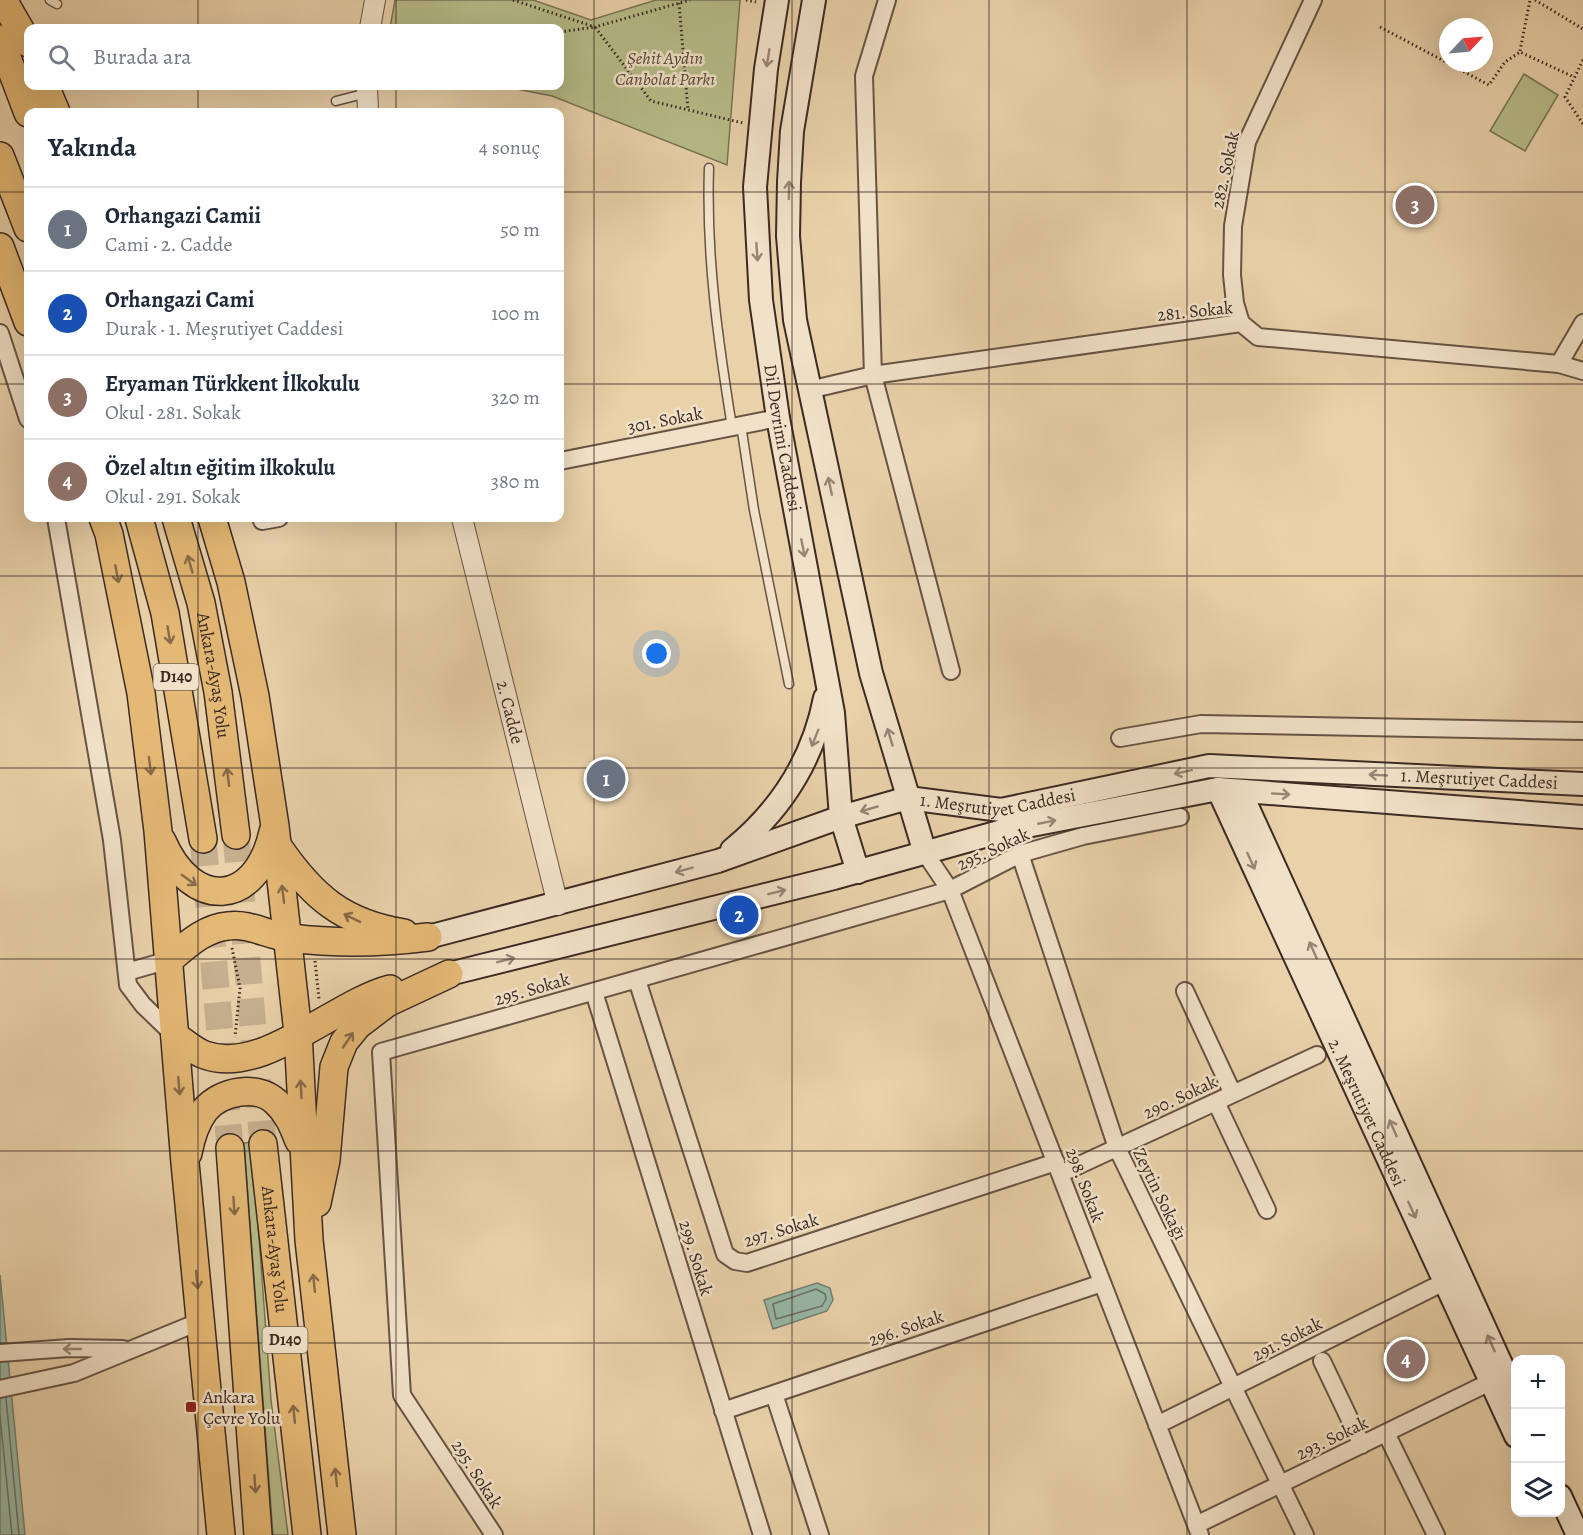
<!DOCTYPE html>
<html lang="tr">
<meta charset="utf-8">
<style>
:root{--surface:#fff;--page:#f2f2f3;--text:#1f2937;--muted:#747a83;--line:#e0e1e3;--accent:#8f2418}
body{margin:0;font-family:Alegreya,serif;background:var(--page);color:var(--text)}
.controls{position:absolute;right:18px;bottom:18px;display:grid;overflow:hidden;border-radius:12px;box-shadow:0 6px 24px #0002}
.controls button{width:54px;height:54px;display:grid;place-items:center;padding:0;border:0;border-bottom:2px solid var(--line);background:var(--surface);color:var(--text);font:30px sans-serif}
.compass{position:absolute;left:1439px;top:18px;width:54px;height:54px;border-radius:50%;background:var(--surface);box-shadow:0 6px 24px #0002;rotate:64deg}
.you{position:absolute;left:657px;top:654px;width:21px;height:21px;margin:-15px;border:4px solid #fff;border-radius:50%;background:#1a73e8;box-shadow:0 0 0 9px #1a73e833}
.badge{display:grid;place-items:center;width:39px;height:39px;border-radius:50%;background:var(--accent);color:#fff;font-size:20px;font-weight:700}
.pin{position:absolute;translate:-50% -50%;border:3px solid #fff;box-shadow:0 2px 6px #0006}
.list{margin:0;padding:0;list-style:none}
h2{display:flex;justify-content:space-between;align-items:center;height:78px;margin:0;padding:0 24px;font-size:26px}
h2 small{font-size:20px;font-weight:400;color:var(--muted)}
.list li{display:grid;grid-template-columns:39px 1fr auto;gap:18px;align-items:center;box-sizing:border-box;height:84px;padding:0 24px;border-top:2px solid var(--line)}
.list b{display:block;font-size:22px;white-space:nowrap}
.list p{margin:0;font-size:20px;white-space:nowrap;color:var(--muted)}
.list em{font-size:20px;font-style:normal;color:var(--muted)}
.icon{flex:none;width:33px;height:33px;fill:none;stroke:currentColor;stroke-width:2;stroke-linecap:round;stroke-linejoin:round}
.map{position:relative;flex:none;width:1583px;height:1535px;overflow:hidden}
.search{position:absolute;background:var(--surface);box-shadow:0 6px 24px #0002;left:24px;top:24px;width:540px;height:66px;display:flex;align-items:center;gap:15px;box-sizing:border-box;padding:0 21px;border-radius:12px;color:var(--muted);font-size:22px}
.panel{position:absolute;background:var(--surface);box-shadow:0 6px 24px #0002;left:24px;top:108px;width:540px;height:414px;border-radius:12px}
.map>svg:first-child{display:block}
</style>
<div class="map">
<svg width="1583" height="1535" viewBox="0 0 1583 1535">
<rect width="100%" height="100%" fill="#e9d1aa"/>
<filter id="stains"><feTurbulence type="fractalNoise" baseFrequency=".00333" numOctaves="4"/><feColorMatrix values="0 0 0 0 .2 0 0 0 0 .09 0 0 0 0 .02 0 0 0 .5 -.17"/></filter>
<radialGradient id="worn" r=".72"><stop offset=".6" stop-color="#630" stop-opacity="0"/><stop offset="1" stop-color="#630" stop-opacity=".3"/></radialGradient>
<!-- green -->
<path fill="#b6bc89" stroke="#797356" stroke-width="1.5" d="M395,0H533L591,20L656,0H740L727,165L552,96L502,86H560V28H390Z
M1524,74L1558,95L1525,151L1490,131Z
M252,1142L271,1400L288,1535H273L244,1143Z"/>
<!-- water -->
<path fill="#98b7a6" stroke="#737f72" stroke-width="1.5" d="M0,1275L25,1535H0Z
M817,1283L830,1288L833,1300L827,1311L773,1329L764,1300Z"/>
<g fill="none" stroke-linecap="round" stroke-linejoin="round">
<!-- shore -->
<path stroke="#6a7064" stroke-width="1.5" d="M816,1289L825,1294L826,1299L822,1306L776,1319L773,1304Z
M6,1398L19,1535
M0,1416L12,1535"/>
<!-- trunk-tunnel -->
<path stroke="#c6b08f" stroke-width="27" stroke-dasharray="27 14" stroke-linecap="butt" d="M236,835L263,1144
M203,839L230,1148"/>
<!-- service casing -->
<g stroke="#675445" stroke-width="11">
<path id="service" d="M50,0L57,4
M336,101L367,93
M709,168C706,256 718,340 732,427
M741,425L754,510L789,684"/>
</g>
<!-- minor casing -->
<g stroke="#675445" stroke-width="20">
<path id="minor" d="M887,0L864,76L873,375L951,671
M1241,323L1235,303L1232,275L1233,226L1247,142L1313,0
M0,333L28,419
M1559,364L1583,323
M809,390L873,375L1241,323L1258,337L1559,364L1583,371
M560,461L778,418
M56,518L112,840L128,985L143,1005L175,1036
M262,521L279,518
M1120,738L1201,724L1583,731
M925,853L950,890L1200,1535
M1020,854L1117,1148L1305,1535
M127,972L169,960
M637,980L725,1254L735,1261L747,1263L1056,1162
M1185,991L1233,1094
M594,992L762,1535
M1216,1102L1267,1210
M1060,1174L1317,1055
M0,1353L69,1348L123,1349
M1322,1361L1362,1445
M0,1389L74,1373L201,1321
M774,1394L820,1535
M723,1411L1102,1283
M1157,1425L1434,1287
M1386,1433L1436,1535
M1196,1525L1484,1385
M494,1535L402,1395L381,1052L950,890L1020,854L1083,836L1180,817"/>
</g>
<!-- tertiary casing -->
<g stroke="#675445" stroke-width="22">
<g id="tertiary">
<path d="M370,28L375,0"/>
<path d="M367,86L368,112"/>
<path id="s1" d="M462,518L558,905"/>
</g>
</g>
<!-- secondary casing -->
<g stroke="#3c2a23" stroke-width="26">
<g id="secondary">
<path id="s2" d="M777,0L766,69L755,187L761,300L778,418L833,713L841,817L858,872"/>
<path d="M814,0L792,131L789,182L788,236L795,320L871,673L925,853"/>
<path id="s3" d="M1218,789L1516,1436"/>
<path d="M1240,791L1516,1397"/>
<path d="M732,850C781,810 813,760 825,698"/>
<path id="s4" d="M428,937L718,861L841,817L908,798L1001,810L1209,766L1583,784"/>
<path d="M449,974L834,878L1006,830L1218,789L1583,817"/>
<path d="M1560,1496L1578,1535"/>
</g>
</g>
<!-- trunk casing -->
<g stroke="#3c2a23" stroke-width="30">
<g id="trunk">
<path d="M3,0L28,43"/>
<path d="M0,39L28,113"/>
<path d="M45,86L56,112"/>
<path d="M0,156L28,228"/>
<path d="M0,247L28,322"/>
<path d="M103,518L109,534L141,693L158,831L185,1163L221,1535"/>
<path d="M139,518L165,613L203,839"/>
<path id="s5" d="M176,518L201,603L218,692L236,835"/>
<path d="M212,518L231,582L255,696L275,826L298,1033L309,1240L342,1535"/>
<path d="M162,841C192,911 256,908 273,832"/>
<path d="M279,848C313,897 343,923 404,933"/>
<path d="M169,960C186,946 204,928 228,926C250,923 269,936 291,938C338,944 381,943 428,937"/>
<path d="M175,1036C184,1042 195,1052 205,1055C262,1076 334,1004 390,989"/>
<path id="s6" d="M263,1144L307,1535"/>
<path d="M230,1148L258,1535"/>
<path d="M188,1153C191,1137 195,1123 205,1110C221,1091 257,1084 276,1102C288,1113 293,1126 299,1141"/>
<path d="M317,1203L326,1160L334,1067L344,1042L358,1025L387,1003L449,974"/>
</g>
</g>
<!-- path -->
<path stroke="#3c2a23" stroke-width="3" stroke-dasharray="1.5 3" stroke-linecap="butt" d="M513,0L595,27L690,0
M746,0L756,2
M1535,0L1583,29
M679,3L688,110
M1380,27L1489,85L1505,62L1520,52L1574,77
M560,32L595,27L651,101L743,123
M1520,51L1530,0
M1583,60L1565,97L1583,124
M232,948L240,988L235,1037
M315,961L319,999"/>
<!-- service -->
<use href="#service" stroke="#f1e1c8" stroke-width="8"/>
<!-- minor -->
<use href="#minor" stroke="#f1e1c8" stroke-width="16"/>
<!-- tertiary -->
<use href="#tertiary" stroke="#f1e1c8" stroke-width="20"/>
<!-- secondary -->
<use href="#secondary" stroke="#f1e1c8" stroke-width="22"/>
<!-- trunk -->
<use href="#trunk" stroke="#e4b875" stroke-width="27"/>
</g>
<!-- one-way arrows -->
<defs><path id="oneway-shaft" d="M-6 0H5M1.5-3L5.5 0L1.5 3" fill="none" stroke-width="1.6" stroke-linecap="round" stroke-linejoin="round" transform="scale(1.5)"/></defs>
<g stroke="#968676">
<use href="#oneway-shaft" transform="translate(768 58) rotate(99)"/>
<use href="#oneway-shaft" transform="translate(789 190) rotate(-89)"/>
<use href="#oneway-shaft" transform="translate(757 252) rotate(86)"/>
<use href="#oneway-shaft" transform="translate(830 486) rotate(-102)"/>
<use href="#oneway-shaft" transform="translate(803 548) rotate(79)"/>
<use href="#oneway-shaft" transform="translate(890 737) rotate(-107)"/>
<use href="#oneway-shaft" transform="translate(815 738) rotate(112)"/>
<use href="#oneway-shaft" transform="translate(1183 772) rotate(168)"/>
<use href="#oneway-shaft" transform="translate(1378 775) rotate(-177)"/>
<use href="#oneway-shaft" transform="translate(1281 794) rotate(4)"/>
<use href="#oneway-shaft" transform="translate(869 809) rotate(164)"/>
<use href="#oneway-shaft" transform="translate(1047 822) rotate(-11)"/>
<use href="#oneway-shaft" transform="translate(1251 861) rotate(65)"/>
<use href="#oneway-shaft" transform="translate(684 870) rotate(165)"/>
<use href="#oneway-shaft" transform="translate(777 892) rotate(-14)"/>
<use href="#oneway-shaft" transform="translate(1313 950) rotate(-114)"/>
<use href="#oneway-shaft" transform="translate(506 960) rotate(-14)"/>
<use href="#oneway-shaft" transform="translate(1393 1128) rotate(-114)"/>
<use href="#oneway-shaft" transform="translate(1412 1210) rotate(65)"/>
<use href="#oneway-shaft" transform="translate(1491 1343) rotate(-114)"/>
<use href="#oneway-shaft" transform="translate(72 1349) rotate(180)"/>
</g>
<g stroke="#886a48">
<use href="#oneway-shaft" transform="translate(190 564) rotate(-106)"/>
<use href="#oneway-shaft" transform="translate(117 574) rotate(79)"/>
<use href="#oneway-shaft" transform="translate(169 635) rotate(80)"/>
<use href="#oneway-shaft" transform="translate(150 766) rotate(83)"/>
<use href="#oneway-shaft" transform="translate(228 777) rotate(-97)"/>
<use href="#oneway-shaft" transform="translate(189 880) rotate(36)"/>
<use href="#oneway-shaft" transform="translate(283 894) rotate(-97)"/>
<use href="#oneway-shaft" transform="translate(352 918) rotate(-154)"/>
<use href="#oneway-shaft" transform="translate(348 1040) rotate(-56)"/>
<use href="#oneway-shaft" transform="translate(179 1086) rotate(85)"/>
<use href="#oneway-shaft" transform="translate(301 1089) rotate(-93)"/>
<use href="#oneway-shaft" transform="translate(234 1206) rotate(86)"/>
<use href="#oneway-shaft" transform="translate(197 1280) rotate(84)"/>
<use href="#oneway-shaft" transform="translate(314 1283) rotate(-96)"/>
<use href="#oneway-shaft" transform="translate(294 1414) rotate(-96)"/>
<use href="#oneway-shaft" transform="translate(336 1477) rotate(-96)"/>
<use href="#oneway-shaft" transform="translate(255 1484) rotate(86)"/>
</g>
<!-- grid -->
<path fill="none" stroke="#3c2a23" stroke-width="1.5" stroke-opacity="0.55" d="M198,0V28M396,0V28M594,0V1535M792,0V1535M989,0V1535M1187,0V1535M1385,0V1535M198,86V112M396,86V112M0,192H28M560,192H1583M0,384H28M560,384H1583M198,518V1535M396,518V1535M0,576H1583M0,768H1583M0,959H1583M0,1151H1583M0,1343H1583"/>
<!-- markers -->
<rect fill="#8f2418" stroke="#f1e1c8" stroke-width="2" x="185" y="1401" width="12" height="12" rx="3"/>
<g text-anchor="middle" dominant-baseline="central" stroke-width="5" stroke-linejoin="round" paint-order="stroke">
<!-- shield labels -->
<g fill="#f1e1c8" stroke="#726154" stroke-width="1.5">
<rect x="153.5" y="664" width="45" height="26" rx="4.5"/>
<rect x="262.5" y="1327" width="45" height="26" rx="4.5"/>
</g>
<g font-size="16" font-weight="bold" fill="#3c2a23">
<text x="176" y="677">D140</text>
<text x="285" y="1340">D140</text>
</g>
<!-- park labels -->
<g font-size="18" font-style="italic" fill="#544737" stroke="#f1e1c8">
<text x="665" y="58">Şehit Aydın<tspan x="665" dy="21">Canbolat Parkı</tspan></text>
</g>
<!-- street labels -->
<g font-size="18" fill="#3c2a23" stroke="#f1e1c8">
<text transform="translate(1225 170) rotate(-78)">282. Sokak</text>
<text transform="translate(1195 311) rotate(-6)">281. Sokak</text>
<text transform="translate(665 420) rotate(-11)">301. Sokak</text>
<text stroke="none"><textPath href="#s2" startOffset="441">Dil Devrimi Caddesi</textPath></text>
<text stroke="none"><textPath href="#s5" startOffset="162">Ankara-Ayaş Yolu</textPath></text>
<text stroke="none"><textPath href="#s1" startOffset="200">2. Cadde</textPath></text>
<text stroke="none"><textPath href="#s4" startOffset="1077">1. Meşrutiyet Caddesi</textPath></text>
<text stroke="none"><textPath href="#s4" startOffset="591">1. Meşrutiyet Caddesi</textPath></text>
<text transform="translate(993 849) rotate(-25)">295. Sokak</text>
<text transform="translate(532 989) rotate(-16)">295. Sokak</text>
<text transform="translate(1180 1097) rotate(-25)">290. Sokak</text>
<text stroke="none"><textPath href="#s3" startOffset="356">2. Meşrutiyet Caddesi</textPath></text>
<text transform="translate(1085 1185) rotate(69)">298. Sokak</text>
<text transform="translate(1160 1194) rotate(64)">Zeytin Sokağı</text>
<text transform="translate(781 1230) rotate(-17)">297. Sokak</text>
<text stroke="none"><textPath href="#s6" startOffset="106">Ankara-Ayaş Yolu</textPath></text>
<text transform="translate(696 1258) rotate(73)">299. Sokak</text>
<text transform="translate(906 1328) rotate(-19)">296. Sokak</text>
<text transform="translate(1287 1339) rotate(-27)">291. Sokak</text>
<text transform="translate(1332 1438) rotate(-26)">293. Sokak</text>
<text transform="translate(477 1474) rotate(57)">295. Sokak</text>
</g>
<!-- poi labels -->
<g font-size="18" fill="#3c2a23" stroke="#f1e1c8" text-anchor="start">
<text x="203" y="1397">Ankara<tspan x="203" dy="21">Çevre Yolu</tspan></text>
</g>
</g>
<rect width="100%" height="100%" filter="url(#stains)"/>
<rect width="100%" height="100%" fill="url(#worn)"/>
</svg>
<div class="controls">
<button>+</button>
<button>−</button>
<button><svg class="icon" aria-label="layers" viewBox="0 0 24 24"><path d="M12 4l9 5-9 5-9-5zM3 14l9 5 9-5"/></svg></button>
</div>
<svg class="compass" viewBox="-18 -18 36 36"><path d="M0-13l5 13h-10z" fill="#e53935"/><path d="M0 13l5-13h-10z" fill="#747a83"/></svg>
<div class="you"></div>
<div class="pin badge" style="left:606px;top:779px;background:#6b7280">1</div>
<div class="pin badge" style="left:739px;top:915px;background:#1a4fb4">2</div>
<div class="pin badge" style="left:1415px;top:205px;background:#8d6e63">3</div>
<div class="pin badge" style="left:1406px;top:1359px;background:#8d6e63">4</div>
<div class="search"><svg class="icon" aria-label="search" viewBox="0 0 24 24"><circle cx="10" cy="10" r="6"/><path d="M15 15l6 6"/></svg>Burada ara</div>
<section class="panel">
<h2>Yakında<small>4 sonuç</small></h2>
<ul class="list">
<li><span class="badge" style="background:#6b7280">1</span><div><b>Orhangazi Camii</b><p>Cami · 2. Cadde</p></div><em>50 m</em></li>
<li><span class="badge" style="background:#1a4fb4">2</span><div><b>Orhangazi Cami</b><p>Durak · 1. Meşrutiyet Caddesi</p></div><em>100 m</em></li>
<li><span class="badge" style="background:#8d6e63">3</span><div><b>Eryaman Türkkent İlkokulu</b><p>Okul · 281. Sokak</p></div><em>320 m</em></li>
<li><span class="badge" style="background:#8d6e63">4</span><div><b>Özel altın eğitim ilkokulu</b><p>Okul · 291. Sokak</p></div><em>380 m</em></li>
</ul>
</section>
</div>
